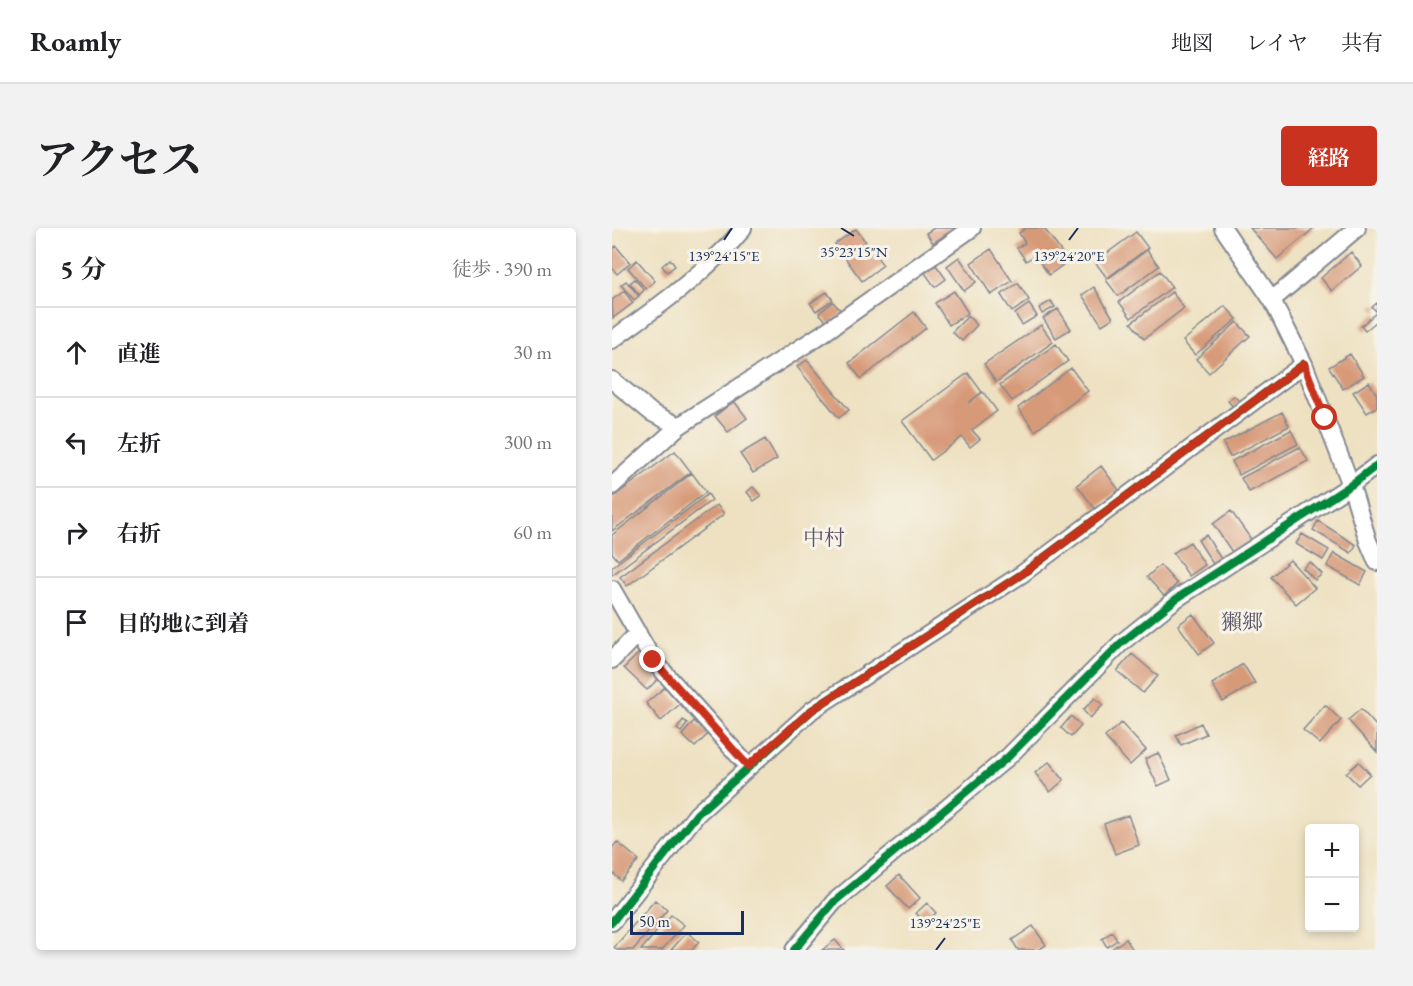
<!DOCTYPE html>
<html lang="ja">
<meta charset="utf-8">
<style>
:root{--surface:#fff;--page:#f2f2f2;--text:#202124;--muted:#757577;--line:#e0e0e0;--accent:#c8321e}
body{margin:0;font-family:"EB Garamond","Noto Serif JP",serif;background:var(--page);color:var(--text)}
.controls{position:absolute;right:18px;bottom:18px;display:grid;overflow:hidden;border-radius:6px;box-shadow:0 3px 9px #0003}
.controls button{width:54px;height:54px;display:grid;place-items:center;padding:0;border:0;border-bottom:2px solid var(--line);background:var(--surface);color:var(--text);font:30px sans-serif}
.scale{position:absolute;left:18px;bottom:15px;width:114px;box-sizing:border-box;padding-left:6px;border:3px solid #1b2f5e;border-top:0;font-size:16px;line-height:21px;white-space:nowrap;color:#1b2f5e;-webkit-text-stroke:4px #f7f3e8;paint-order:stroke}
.stop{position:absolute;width:18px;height:18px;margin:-14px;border:4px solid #c8321e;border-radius:50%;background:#fff}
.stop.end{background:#c8321e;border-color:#fff;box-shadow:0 2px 6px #0008}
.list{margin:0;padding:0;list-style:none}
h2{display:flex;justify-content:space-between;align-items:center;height:78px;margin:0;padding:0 24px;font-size:26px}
h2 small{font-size:20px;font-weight:400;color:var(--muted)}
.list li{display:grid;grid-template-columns:39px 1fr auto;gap:18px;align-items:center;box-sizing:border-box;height:90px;padding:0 24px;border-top:2px solid var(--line)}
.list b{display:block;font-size:22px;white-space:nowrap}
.list em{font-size:20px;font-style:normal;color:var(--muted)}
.icon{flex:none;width:33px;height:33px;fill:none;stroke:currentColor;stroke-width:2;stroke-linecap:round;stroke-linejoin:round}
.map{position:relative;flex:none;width:765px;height:722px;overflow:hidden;border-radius:6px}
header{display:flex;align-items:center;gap:36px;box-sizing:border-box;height:84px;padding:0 30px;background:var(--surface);border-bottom:2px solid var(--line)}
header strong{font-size:28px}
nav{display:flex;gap:33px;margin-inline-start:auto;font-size:21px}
.intro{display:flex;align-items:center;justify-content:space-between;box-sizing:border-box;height:144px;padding:0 36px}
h1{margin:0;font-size:42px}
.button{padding:15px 27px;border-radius:6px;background:var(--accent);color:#fff;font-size:21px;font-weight:700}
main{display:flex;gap:36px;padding:0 36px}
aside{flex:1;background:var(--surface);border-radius:6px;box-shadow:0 3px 9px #0003}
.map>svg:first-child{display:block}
</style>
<header>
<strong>Roamly</strong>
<nav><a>地図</a><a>レイヤ</a><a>共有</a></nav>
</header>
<div class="intro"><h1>アクセス</h1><a class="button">経路</a></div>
<main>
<aside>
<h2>5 分<small>徒歩 · 390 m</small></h2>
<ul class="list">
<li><svg class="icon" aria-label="ahead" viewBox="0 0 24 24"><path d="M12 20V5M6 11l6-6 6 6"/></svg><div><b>直進</b></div><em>30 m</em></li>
<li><svg class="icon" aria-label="left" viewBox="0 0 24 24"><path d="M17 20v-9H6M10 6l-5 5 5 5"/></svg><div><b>左折</b></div><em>300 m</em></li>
<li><svg class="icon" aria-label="right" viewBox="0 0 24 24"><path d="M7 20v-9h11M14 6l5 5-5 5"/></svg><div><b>右折</b></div><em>60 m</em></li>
<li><svg class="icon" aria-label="arrive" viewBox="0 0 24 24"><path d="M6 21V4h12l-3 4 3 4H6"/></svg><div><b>目的地に到着</b></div></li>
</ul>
</aside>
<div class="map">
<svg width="765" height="722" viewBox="0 0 765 722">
<rect width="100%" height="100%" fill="#f7f3e8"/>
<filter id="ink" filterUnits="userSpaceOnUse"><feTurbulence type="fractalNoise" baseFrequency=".0167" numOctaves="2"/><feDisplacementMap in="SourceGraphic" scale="12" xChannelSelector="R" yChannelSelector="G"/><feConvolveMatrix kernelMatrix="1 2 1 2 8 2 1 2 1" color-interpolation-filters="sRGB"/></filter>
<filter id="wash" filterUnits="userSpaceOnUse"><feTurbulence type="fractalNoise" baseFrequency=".008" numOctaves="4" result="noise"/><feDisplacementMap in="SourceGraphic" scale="24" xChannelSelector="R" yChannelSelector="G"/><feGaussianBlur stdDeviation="1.35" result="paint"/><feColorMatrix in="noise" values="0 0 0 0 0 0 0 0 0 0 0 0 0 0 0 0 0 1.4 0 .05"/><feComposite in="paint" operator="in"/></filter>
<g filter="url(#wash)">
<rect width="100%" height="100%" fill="#eee1c1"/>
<g id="blocks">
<!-- building -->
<path fill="#d79a79" d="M322,0H344L321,15L314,5Z
M414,0H432L456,33L437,47L423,27L414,33L405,20L413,15L407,5Z
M638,0H702L665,31Z
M244,1L271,37L250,53L223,16Z
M524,4L536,20L495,50L483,34Z
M4,18L18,35L5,46L0,40V22Z
M379,21L400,53L379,67L359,35Z
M535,22L547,38L506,68L494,52Z
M739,24L750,38L720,63L709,50Z
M347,29L364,54L352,63L335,38Z
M58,31L63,38L55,44L50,38Z
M25,32L43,53L34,61L16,40Z
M324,37L334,51L323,59L313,45Z
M548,43L560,59L519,90L507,74Z
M23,51L32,62L27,67L18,55Z
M14,53L27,68L22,72L9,57Z
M406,55L417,72L400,84L389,67Z
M482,59L501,90L490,97L470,67Z
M12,63L21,75L1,90L0,72Z
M342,63L356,85L337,97L323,75Z
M215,64L221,72L204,83L198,75Z
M560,64L572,80L532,111L519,95Z
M439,73L443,79L430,86L427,80Z
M221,74L231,85L217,96L207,85Z
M765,75V93L753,103L749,98L765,84L760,79Z
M417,76L425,88L410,97L403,86Z
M613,78L625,91L583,127L571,113Z
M446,81L459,101L444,110L431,90Z
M302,84L314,100L249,151L237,135Z
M356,88L365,97L350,113L340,104Z
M625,94L638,108L597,145L584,131Z
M429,97L441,114L384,154L372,136Z
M444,116L456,133L400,173L388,157Z
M738,126L752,148L731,161L717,139Z
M195,132L237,182L227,190L185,139Z
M459,140L476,163L423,203L406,180Z
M356,145L370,164L356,175L371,164L385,183L360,202L368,211L358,219L350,209L319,232L290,193Z
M757,154L765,167V179L755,185L741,164Z
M622,168L628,174L622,180L616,173Z
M122,173L135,190L116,204L103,188Z
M670,184L677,198L618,229L611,215Z
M679,202L686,216L627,247L620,233Z
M153,211L165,231L141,245L128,226Z
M688,219L696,233L637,264L629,250Z
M63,223L79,244L0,303V270Z
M489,238L507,262L483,281L465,257Z
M80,245L94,264L6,332L0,325V307Z
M141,259L149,268L142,273L135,264Z
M96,266L100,272L0,347V339Z
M105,277L112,286L15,358L8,349Z
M619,283L641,314L622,327L601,296Z
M706,293L744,317L739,325L701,302Z
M690,306L717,322L711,332L684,316Z
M594,307L609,331L601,336L586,312Z
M578,314L593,337L577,348L561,325Z
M722,325L755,344L748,357L715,338Z
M678,332L703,360L684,376L659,349Z
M698,334L710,346L703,352L691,340Z
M548,337L565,356L552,368L535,349Z
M581,386L602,415L587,426L566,397Z
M27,425L50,447L35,462L12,440Z
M520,426L546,448L531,465L505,443Z
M631,436L643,455L611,474L600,456Z
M53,459L68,476L49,493L34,475Z
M483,470L491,477L478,490L471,482Z
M713,477L729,492L708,516L691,502Z
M749,481L765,499V524L736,492Z
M459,488L469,498L459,509L449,500Z
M71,492L76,495L69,504L65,501Z
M82,493L96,506L83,519L70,507Z
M509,495L534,522L518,537L493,509Z
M589,495L594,506L569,517L564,507Z
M546,525L559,552L546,558L533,531Z
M437,534L452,552L438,564L423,545Z
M747,534L758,546L746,557L734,545Z
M516,587L527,617L503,626L492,596Z
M5,614L27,632L9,653L0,644V620Z
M287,647L308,670L296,681L275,658Z
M43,672L55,682L21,722H0Z
M315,675L324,685L313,695L304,685Z
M59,687L72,697L50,722H29Z
M421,698L434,717L426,722H406L400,712Z
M75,704L87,714L80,722H59Z
M500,704L505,712L495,719L490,711Z
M514,711L521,722H498Z
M223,712L232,722H210Z"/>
</g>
</g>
<g filter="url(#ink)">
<use href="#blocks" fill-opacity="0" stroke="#848890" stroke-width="1.5"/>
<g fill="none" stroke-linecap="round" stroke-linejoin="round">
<!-- minor casing -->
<g stroke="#848890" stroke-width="20">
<path id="minor" d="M611,0L660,72L692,136L739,257L756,313L765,334
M660,72L745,0
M0,112C34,87 69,63 99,34C111,23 122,13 131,0
M0,152L40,185L67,198
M0,258L67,198L210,106L360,0
M0,361L41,432L136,538
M0,432L26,405
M0,694L85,586L200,482L410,346L692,136
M182,722L222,674L396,529L509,415L564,371L739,257L765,237"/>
</g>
<!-- minor -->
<use href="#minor" stroke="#fff" stroke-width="16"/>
<!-- cycleway casing -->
<g stroke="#f7f3e8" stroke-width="11">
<path id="cycleway" d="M0,694L85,586L200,482L410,346L692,136
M182,722L222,674L396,529L509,415L564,371L739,257L765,237"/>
</g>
<!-- cycleway -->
<use href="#cycleway" stroke="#00873e" stroke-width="8"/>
</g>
</g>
<g fill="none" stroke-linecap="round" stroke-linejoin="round" filter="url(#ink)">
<!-- route -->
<path stroke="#c8321e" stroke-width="8" d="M41,432L136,538L200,482L410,346L692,136L713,190"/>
</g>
<!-- ticks -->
<path fill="none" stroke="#1b2f5e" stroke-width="2" d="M229,0L242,8M112,12L120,0M457,12L466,0M324,722L333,710"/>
<g text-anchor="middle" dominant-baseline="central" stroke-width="6" stroke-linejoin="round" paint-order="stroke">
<!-- neighbourhood labels -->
<g font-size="21" fill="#5d5467" stroke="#f7f3e8">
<text x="212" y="309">中村</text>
<text x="630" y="393">獺郷</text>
</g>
</g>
<g font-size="15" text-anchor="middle" fill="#1b2f5e" stroke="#f7f3e8" stroke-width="6" stroke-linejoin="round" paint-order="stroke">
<text x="242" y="29">35°23'15"N</text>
<text x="112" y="33">139°24'15"E</text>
<text x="457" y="33">139°24'20"E</text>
<text x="333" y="700">139°24'25"E</text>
</g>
</svg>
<div class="controls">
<button>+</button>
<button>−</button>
</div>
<div class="scale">50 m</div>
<div class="stop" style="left:713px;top:190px"></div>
<div class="stop end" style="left:41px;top:432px"></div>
</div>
</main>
